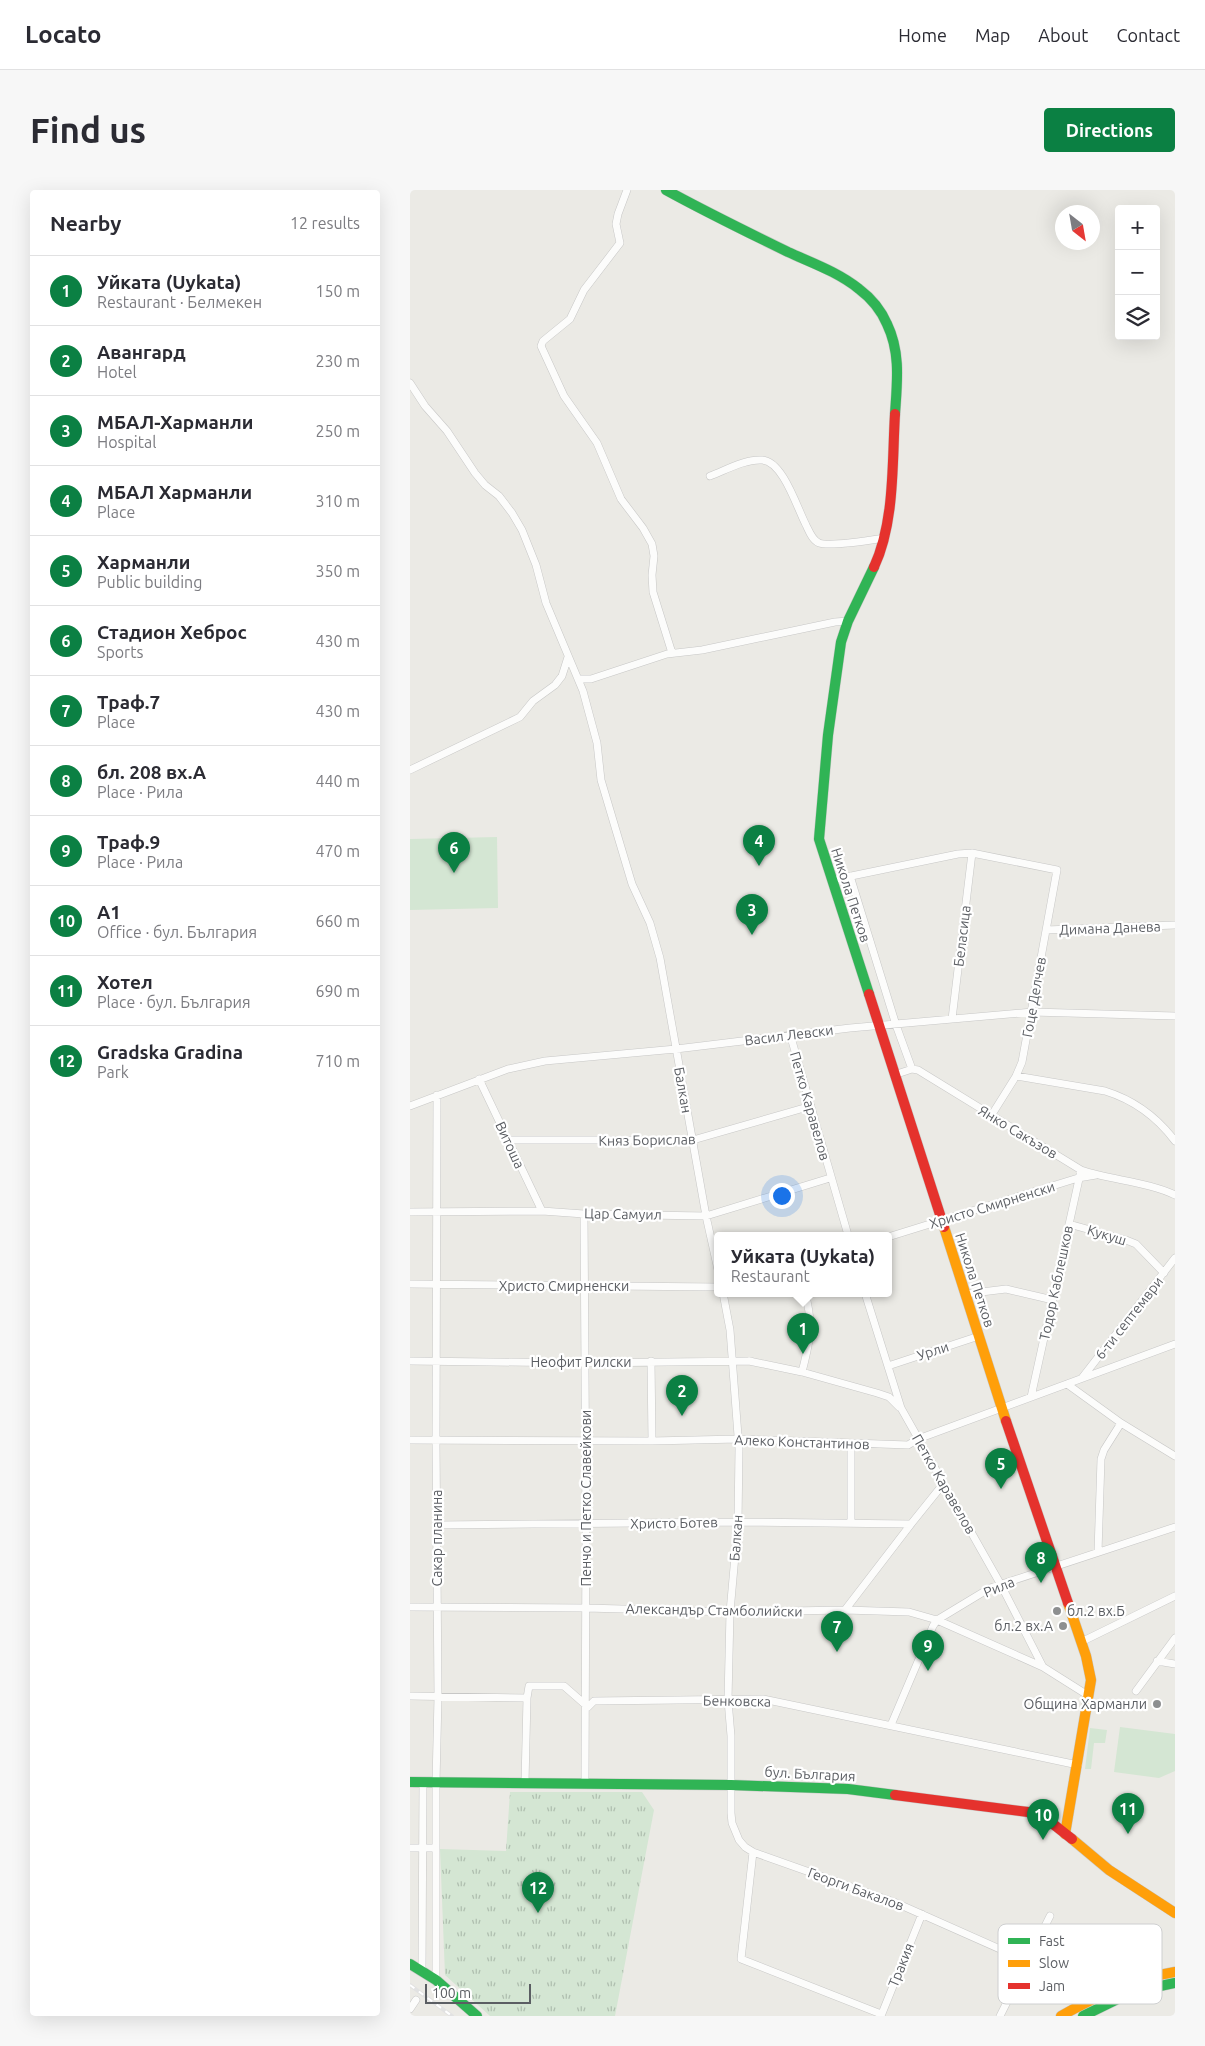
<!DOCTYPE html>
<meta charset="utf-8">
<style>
:root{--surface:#fff;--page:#f7f7f7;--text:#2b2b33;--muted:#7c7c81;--line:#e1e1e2;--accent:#0b8043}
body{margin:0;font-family:Ubuntu,sans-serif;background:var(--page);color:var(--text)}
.controls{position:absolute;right:15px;top:15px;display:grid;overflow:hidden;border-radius:5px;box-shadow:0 5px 20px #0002}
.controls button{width:45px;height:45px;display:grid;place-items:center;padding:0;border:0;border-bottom:1px solid var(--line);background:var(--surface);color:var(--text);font:25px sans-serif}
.compass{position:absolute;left:645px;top:15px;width:45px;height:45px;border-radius:50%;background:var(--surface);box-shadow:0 5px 20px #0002;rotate:149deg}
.scale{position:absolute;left:15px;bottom:12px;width:106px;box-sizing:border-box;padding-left:5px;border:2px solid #5b5e63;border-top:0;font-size:14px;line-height:18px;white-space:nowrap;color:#5b5e63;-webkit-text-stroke:4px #fff;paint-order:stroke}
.you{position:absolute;left:371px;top:1005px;width:18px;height:18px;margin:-12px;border:4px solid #fff;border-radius:50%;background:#1a73e8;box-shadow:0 0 0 8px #1a73e833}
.badge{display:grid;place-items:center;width:32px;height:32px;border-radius:50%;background:var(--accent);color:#fff;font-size:16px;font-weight:700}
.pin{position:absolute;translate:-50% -41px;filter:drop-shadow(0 1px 2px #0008)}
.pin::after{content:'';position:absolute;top:26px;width:18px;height:15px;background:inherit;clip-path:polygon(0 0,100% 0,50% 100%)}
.popup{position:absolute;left:304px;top:1042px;width:178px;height:65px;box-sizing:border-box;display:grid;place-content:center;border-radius:5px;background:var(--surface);filter:drop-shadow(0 1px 4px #0005);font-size:16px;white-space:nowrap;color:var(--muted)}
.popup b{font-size:19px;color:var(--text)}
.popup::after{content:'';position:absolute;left:50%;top:100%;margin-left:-10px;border:10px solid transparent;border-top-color:var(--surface)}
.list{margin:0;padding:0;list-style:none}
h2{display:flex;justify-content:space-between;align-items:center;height:65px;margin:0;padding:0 20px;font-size:21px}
h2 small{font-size:16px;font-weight:400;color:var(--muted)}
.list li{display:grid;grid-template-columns:32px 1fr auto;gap:15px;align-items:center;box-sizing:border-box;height:70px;padding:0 20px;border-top:1px solid var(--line)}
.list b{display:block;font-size:19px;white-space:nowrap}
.list p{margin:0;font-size:16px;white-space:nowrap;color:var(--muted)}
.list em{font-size:16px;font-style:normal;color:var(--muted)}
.icon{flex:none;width:28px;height:28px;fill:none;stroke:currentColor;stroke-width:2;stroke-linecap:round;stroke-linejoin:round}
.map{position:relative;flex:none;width:765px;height:1826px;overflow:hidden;border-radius:5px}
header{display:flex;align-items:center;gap:30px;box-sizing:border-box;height:70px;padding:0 25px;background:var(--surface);border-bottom:1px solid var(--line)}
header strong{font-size:24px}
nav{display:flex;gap:28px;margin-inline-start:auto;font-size:18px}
.intro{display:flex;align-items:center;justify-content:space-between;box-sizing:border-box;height:120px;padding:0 30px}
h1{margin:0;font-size:35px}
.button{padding:12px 22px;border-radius:5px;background:var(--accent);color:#fff;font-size:18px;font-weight:700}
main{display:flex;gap:30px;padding:0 30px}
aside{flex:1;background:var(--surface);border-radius:5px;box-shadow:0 5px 20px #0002}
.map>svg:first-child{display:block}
</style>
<header>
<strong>Locato</strong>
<nav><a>Home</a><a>Map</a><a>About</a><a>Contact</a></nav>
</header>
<div class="intro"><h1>Find us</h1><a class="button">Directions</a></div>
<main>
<aside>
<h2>Nearby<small>12 results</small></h2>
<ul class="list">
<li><span class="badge">1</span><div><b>Уйката (Uykata)</b><p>Restaurant · Белмекен</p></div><em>150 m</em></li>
<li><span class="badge">2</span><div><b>Авангард</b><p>Hotel</p></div><em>230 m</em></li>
<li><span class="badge">3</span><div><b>МБАЛ-Харманли</b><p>Hospital</p></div><em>250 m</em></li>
<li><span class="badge">4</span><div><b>МБАЛ Харманли</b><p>Place</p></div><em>310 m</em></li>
<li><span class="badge">5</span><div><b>Харманли</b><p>Public building</p></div><em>350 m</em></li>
<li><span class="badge">6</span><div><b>Стадион Хеброс</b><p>Sports</p></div><em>430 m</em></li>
<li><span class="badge">7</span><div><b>Траф.7</b><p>Place</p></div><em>430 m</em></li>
<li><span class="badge">8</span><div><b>бл. 208 вх.А</b><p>Place · Рила</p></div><em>440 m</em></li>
<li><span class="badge">9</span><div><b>Траф.9</b><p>Place · Рила</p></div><em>470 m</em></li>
<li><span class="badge">10</span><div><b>A1</b><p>Office · бул. България</p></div><em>660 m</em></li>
<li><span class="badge">11</span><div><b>Хотел</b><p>Place · бул. България</p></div><em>690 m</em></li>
<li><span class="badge">12</span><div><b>Gradska Gradina</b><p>Park</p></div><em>710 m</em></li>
</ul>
</aside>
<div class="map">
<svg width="765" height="1826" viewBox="0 0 765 1826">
<defs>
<pattern id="park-tufts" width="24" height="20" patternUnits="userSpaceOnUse" patternTransform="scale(1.25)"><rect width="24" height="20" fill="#d4e6d3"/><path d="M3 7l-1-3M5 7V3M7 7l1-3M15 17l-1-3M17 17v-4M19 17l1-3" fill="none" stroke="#afbeaf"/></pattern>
</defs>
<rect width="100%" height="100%" fill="#ebeae5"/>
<!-- park -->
<path fill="url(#park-tufts)" d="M100,1602H232L244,1620L205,1826H80L35,1785L30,1659L96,1661Z"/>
<!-- garden -->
<path fill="#d4e6d3" d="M87,647L88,718L0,720V649Z
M710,1537L765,1544V1581L749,1588L704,1582Z
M680,1538L697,1540L695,1553H684L681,1579H675Z"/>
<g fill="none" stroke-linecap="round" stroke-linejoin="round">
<!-- street casing -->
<g stroke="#c7c7c6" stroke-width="8">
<path id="street" d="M217,0L208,24L206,34L210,53L174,100L160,129L133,151L131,156L154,206L187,253L211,309L233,338L242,354L244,366L242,385L243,402L262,463
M0,193L15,216L37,241L65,283L75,295L89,306L102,323L112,340L126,375L136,413L173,501L187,553L191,590L222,694L240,733L250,768L296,1026L308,1080
M300,286C316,280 335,269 352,270C373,271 387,318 396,335C399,341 402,350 409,353C420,357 462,350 475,348
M168,489H181L257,464L292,460L425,432L438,431
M0,580L110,527L123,511L145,495L152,486L158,467
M440,686L486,835L502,879L508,880L671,980C700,990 739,992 765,1005
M422,690L548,664L562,663L647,680L612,872L606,886L581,926
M636,740L765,735
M542,829L562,663
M380,844L438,1045
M484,885L502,879
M606,886L695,901C724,910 747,927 765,951
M69,889L132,1021
M0,916L98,879L135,871L266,859L440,838L622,822L765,826
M98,950H283L401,916
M0,1022L132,1021L174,1024L296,1026L420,988
M174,1024L176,1335L175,1593
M659,1034L716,1050L726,1054L754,1083
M478,1047L668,988L686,985
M0,1094L308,1097
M313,1103L320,1140L329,1259L328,1332L320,1422L318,1510L321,1546V1623L322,1633L329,1650L335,1657L343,1662L484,1712L617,1771
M455,1103L491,1218L591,1395L633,1477
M555,1104L596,1099L643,1110
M0,1171L175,1173L341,1171
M241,1171L242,1251
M339,1171L392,1182L467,1203L479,1207L489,1217
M478,1176L569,1146
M392,1182C400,1150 404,1136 395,1103
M672,1188L765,1068
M657,1194L711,1233L765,1266
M621,1207L671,980
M0,1250L242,1251L328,1249L498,1255L508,1249L765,1154
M441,1332V1254
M28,1335L328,1332L501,1334
M688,1362L691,1269L694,1260L711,1233
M0,1417L176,1418L320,1422L435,1420L499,1422L527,1430L633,1477L679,1506
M435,1420L501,1334L534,1293
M671,1452L765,1406
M747,1471L765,1474
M726,1501L765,1448
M0,1506L117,1508L119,1496H154L178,1517L184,1511L353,1509L668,1575
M481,1535L523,1436L527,1430L580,1398L765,1337
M115,1593L117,1508
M0,1658H25
M343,1662L331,1769L471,1824
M12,1781L13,1592
M26,1790V1593L28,1507L26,1251L27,905
M0,1819L6,1810
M471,1826L512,1724
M590,1826L640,1726"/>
</g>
<!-- fast casing -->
<g stroke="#c7c7c5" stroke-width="11">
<path id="fast" d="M256,0C296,22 337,42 378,62C402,73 428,82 449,99C461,108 471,120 477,134C491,163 487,193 485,224
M459,804L409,649L418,545L431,452L438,431L464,377
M0,1592L321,1595L438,1599L485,1605
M0,1774L26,1790L67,1826
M673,1826L722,1802L765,1793"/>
</g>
<!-- slow casing -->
<g stroke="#c7c7c5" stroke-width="11">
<path id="slow" d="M534,1037L596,1231
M655,1644L681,1490L676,1466L658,1413
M662,1649L699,1680L765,1723
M651,1826C688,1805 723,1789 765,1782"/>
</g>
<!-- jam casing -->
<g stroke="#c7c7c5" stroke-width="11">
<path id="jam" d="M464,377C485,332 482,273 485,224
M459,804L534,1037
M596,1231L658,1413
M485,1605L618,1622L638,1630L662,1649"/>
</g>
<!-- street -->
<use href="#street" stroke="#fcfcfb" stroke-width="7"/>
<!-- fast -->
<use href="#fast" stroke="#30b455" stroke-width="10"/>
<!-- slow -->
<use href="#slow" stroke="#ff9f0a" stroke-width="10"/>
<!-- jam -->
<use href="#jam" stroke="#e5322d" stroke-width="10"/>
<!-- rail casing -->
<g stroke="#e2e2e2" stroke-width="4">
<path id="rail" d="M0,1795L42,1826"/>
</g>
<!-- rail -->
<use href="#rail" stroke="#fff" stroke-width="2" stroke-dasharray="5.5" stroke-linecap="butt"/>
</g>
<!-- markers -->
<g fill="#8d8f90" stroke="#fff" stroke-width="2">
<circle cx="647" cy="1421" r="5"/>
<circle cx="653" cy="1436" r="5"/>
<circle cx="747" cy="1514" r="5"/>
</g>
<g text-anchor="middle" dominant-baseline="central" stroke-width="4.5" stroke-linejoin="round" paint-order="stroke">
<!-- street labels -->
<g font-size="14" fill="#5b5e63" stroke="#fff">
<text transform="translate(441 705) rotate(72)">Никола Петков</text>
<text transform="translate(700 738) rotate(-2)">Димана Данева</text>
<text transform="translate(552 746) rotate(-83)">Беласица</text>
<text transform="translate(624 807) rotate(-80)">Гоце Делчев</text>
<text transform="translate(379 845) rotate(-7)">Васил Левски</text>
<text transform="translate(273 900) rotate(80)">Балкан</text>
<text transform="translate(400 916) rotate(74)">Петко Каравелов</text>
<text transform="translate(608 942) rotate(31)">Янко Сакъзов</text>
<text transform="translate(237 950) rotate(-1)">Княз Борислав</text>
<text transform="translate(100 955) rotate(65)">Витоша</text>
<text transform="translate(582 1015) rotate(-17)">Христо Смирненски</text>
<text transform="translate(213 1024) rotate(1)">Цар Самуил</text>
<text transform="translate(697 1045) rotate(17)">Кукуш</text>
<text transform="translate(565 1090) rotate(72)">Никола Петков</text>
<text transform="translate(646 1093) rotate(-78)">Тодор Каблешков</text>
<text x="154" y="1096">Христо Смирненски</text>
<text transform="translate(719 1128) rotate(-52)">6-ти септември</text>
<text transform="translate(523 1161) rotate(-18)">Урли</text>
<text x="171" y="1172">Неофит Рилски</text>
<text transform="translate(392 1252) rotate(2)">Алеко Константинов</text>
<text transform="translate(534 1294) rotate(60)">Петко Каравелов</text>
<text transform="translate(176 1308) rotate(-90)">Пенчо и Петко Славейкови</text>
<text transform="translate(264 1333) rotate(-1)">Христо Ботев</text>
<text transform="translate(27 1348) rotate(-90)">Сакар планина</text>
<text transform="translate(326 1348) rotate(-86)">Балкан</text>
<text transform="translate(589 1397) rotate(-22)">Рила</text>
<text transform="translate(304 1420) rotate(1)">Александър Стамболийски</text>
<text transform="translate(327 1511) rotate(1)">Бенковска</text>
<text transform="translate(400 1584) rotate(3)">бул. България</text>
<text transform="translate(446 1699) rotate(20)">Георги Бакалов</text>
<text transform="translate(491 1775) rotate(-68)">Тракия</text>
</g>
<!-- poi labels -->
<g font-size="14" fill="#5b5e63" stroke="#fff" text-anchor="end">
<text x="657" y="1421" text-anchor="start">бл.2 вх.Б</text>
<text x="643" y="1436">бл.2 вх.А</text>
<text x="737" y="1514">Община Харманли</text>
</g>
</g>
<!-- legend -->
<rect x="588" y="1734" width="164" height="80" rx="8" fill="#fff" stroke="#cecfd0" stroke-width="1"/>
<rect x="598" y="1748" width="22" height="6" fill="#30b455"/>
<rect x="598" y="1770" width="22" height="7" fill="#ff9f0a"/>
<rect x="598" y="1793" width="22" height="6" fill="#e5322d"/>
<g font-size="14" fill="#5b5e63">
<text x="629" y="1756">Fast</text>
<text x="629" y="1778">Slow</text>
<text x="629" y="1801">Jam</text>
</g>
</svg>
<div class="controls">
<button>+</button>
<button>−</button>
<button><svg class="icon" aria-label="layers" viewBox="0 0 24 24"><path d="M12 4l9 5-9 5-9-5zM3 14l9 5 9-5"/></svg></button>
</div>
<svg class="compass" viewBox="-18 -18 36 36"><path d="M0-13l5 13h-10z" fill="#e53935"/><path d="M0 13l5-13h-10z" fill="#7c7c81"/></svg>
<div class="scale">100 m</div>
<div class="you"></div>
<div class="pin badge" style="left:393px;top:1164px">1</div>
<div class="popup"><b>Уйката (Uykata)</b>Restaurant</div>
<div class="pin badge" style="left:272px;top:1226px">2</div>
<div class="pin badge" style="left:342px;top:745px">3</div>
<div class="pin badge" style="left:349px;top:676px">4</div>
<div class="pin badge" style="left:591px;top:1299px">5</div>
<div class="pin badge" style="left:44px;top:683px">6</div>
<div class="pin badge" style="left:427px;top:1462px">7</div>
<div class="pin badge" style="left:631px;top:1393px">8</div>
<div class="pin badge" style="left:518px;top:1481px">9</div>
<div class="pin badge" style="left:633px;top:1650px">10</div>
<div class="pin badge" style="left:718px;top:1644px">11</div>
<div class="pin badge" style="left:128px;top:1723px">12</div>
</div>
</main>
